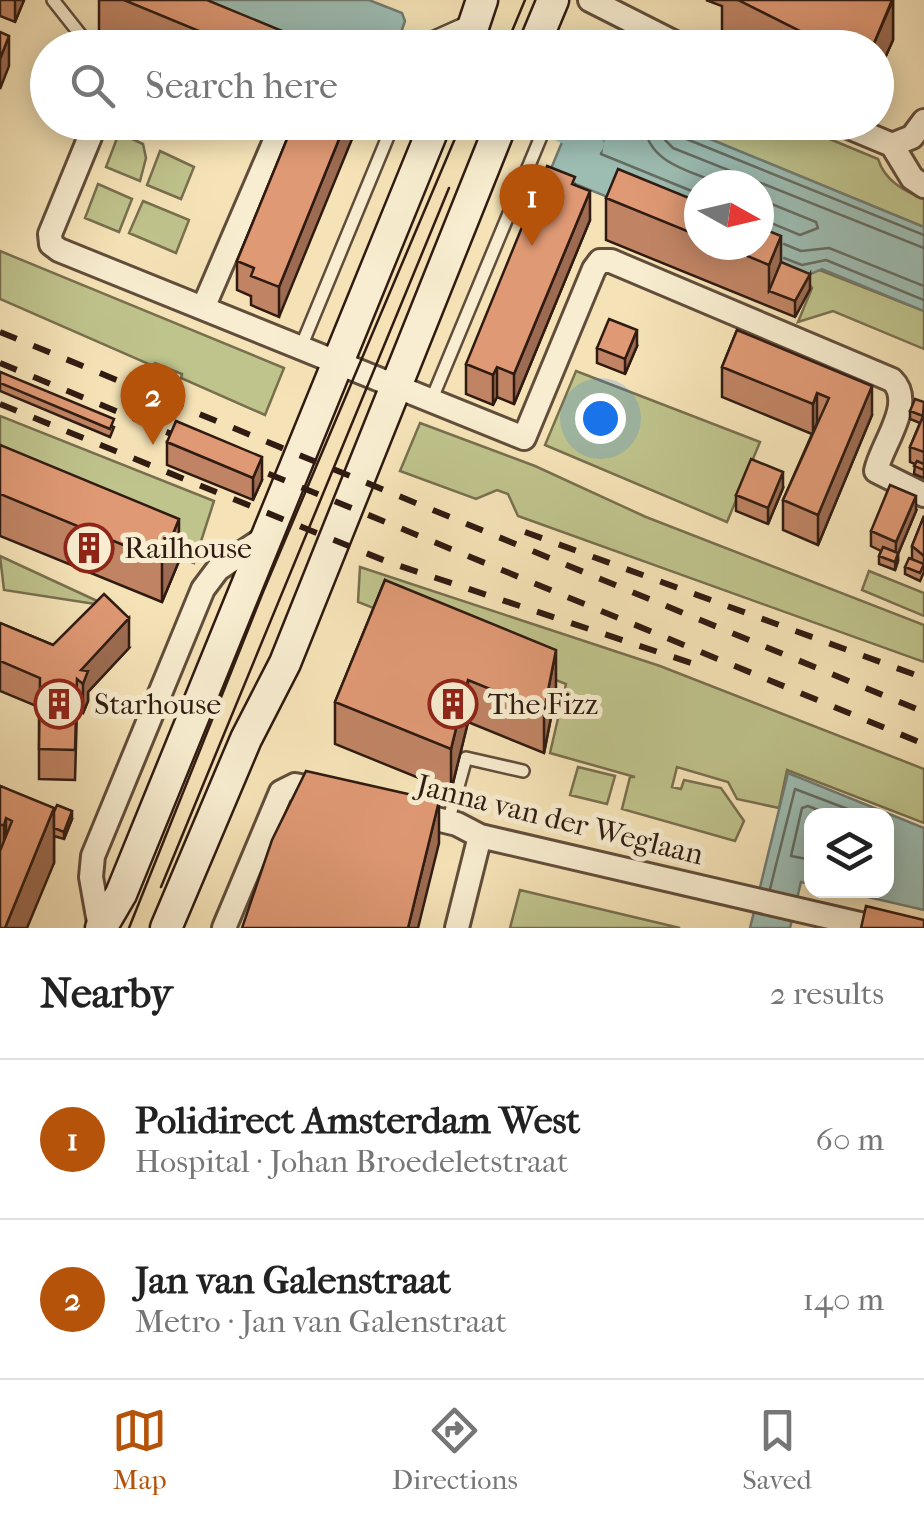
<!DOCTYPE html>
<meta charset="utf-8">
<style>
:root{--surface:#fff;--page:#f6f6f6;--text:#222;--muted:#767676;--line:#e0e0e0;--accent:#b45309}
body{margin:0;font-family:"IM FELL French Canon",serif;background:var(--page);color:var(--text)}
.controls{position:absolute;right:30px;bottom:30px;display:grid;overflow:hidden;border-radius:20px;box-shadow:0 5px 25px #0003}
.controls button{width:90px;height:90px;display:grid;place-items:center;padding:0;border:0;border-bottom:2px solid var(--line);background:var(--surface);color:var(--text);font:50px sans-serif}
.compass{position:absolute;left:684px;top:170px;width:90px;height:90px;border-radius:50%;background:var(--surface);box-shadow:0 5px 25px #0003;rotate:98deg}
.you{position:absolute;left:600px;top:418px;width:35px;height:35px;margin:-25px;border:8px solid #fff;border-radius:50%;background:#1a73e8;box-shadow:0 0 0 15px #1a73e833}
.badge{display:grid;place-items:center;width:65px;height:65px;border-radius:50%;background:var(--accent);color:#fff;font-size:32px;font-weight:700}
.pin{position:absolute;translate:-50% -82px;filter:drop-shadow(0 2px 5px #0008)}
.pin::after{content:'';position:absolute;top:52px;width:35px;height:30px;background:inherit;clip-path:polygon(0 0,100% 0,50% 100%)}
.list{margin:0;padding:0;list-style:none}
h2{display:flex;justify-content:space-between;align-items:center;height:130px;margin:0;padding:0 40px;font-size:42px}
h2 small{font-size:32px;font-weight:400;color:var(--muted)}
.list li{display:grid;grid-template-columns:65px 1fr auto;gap:30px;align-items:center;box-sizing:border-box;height:160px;padding:0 40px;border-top:2px solid var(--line)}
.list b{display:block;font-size:38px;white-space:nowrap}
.list p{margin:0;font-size:32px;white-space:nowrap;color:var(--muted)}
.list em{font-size:32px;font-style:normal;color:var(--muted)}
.icon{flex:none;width:55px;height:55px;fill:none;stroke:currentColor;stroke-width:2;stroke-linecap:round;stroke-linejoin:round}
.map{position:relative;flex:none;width:924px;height:928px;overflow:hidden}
.search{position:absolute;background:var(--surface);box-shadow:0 5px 25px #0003;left:30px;right:30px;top:30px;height:110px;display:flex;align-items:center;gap:25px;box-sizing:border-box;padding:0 35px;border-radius:55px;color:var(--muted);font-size:38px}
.sheet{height:450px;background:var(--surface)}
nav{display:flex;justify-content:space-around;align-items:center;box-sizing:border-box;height:140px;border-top:2px solid var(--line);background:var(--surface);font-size:28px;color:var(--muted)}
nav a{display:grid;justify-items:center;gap:5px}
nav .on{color:var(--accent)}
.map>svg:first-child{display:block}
</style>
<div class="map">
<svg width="924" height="928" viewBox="0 0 924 928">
<rect width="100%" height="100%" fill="#f5e3b7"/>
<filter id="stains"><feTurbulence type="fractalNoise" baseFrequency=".002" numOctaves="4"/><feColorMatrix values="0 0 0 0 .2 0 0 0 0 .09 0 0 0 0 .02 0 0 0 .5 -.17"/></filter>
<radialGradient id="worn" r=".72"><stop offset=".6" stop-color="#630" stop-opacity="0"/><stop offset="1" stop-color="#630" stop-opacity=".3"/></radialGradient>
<!-- green -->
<path fill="#bfc38c" stroke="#786f4f" stroke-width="2.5" d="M671,123H791L878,159C885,181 904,191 924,199V227Z
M119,133L143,144L146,158L140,181L106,167Z
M160,151L194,167L181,199L147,185Z
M98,184L132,199L119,232L85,218Z
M143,201L189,220L176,253L129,233Z
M0,251L284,368L265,415L181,378L182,374L155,363L153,366L0,299Z
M817,269L924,311V349L833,311L798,322L812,288L804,277Z
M576,371L760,442L727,522L545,445Z
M0,416L214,501L194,563L0,483Z
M420,423L535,466L646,517L924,625V662L518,516L508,494L497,490L476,499L400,471Z
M0,556L108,606L4,590Z
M360,567L660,666L924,769V823L787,770L779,808L737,799L728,782L677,767L672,787L681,789L684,780L721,788L744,821L735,841L622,809L630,777H635L550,753L566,684L358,602Z
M869,571L924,593V616L862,590Z
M578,767L615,776L607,804L570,795Z
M520,890L680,928H510Z"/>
<!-- water -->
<path fill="#9dbdb3" stroke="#717c73" stroke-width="2.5" d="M128,0H369L402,13L405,21L396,47H243Z
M570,123H671L924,227V311L822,269L804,277L726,245H759V185H699V234L553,175L550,171Z
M788,773L924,828V910L842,891H886V816H812L811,884L801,882L790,928H750Z"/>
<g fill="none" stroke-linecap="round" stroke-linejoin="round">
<!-- shore -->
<path stroke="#666c62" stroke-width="2.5" d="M606,122L601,154L699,194
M644,122C646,164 693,172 725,185
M659,122L663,138L673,148L924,248
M672,122L679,136L924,235
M759,199L816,222L818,228L800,235L759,218
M784,244L801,251L829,248L924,286
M784,258L802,265L826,260L924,300
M812,860L791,856L802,808L808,806L833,816
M770,889L795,789L866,816"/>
<!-- canal -->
<path stroke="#9dbdb3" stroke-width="22" d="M540,122L593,144"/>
<!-- service casing -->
<g stroke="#614d3b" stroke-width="16">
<path id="service" d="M53,0L91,48
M426,48L432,38L470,21
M301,347L394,122
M431,401L547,122
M448,822L466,758L523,771"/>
</g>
<!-- minor casing -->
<g stroke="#614d3b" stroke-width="28">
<path id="minor" d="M590,0L685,48
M96,122L50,234L51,244L59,250L524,438L594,269L600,261H611L892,380C916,403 881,445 876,471L924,495
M837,122L892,145L912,137L924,121
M892,145L912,178L924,186
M203,308L274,143L278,129L268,122
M411,813L457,824L480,836L877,928
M100,928L91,877L93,856L203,589L218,569L263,539
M224,928L281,792L295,785L327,791
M457,928L480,836"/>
</g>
<!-- secondary casing -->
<g stroke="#301b12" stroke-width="35">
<path id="secondary" d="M466,48L482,0
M533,48L553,0
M101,928L121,894L436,122
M166,928L246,739L285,663L502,122"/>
</g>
<!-- service -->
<use href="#service" stroke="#f8edd0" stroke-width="11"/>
<!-- minor -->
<use href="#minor" stroke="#f8edd0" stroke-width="22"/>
<!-- secondary -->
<use href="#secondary" stroke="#f8edd0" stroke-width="30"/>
<!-- tram -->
<path stroke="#301b12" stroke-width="2.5" d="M505,48L525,0
M161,887L449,188
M129,928L263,592L462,122"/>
<!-- rail -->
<path stroke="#301b12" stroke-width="6" stroke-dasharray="18 18" stroke-linecap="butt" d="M0,332L924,712
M0,363L198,445
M0,404L388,562L697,665
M235,460L924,744
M525,532L924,678"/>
</g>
<!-- wall -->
<path fill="#c08464" stroke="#301b12" stroke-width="2.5" d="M0,0H24L15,22L0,16Z
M99,0H207L299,48H139L99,31Z
M706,0H893V40L876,78V48H750L722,34V6Z
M294,122L279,317L251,305V296L237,290V261Z
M575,185L590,220L514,404L497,397L493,405L466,394V364Z
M606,198L699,202V245H759L781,262L810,289L795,317L606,240Z
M737,330L872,415L818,545L783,530V500L812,434L722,397V367Z
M637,346L625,374L597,363V348Z
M0,372L114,427L110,437L0,391Z
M924,402V478L914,474L915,464L910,462V447L920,423L910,419V411Z
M167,442L262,480L253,500L167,465Z
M0,445L179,561L162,602L0,536Z
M783,488L768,524L736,511V495Z
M916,511L898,554V561L895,570L879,564V556L881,551L871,546V531Z
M924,516V572L920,581L905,574V567L912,559V546Z
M385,580L556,692L544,753L468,722L451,791L335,744V702Z
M0,623L53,645L129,648L88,692V701L83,713L77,709L75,780L39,779V707L0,691Z
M0,786L72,819L64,839L54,836V863L0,928Z"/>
<!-- shaded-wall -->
<path fill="#9c6b51" stroke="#301b12" stroke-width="2.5" d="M15,0H24L15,22Z
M893,0V40L876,78V48H872Z
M9,36V66L0,89V59Z
M346,122H359L279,317V287Z
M590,191V220L514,404V374Z
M781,236V277L769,291V265Z
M810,274V289L795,317V301Z
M637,330V346L625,374V359Z
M497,367V397L493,405V375Z
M872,386V415L818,545V515Z
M817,393V423L813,434V404Z
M262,457V480L253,500V478Z
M783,472V488L768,524V508Z
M916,496V511L898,554V561L895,570L896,542Z
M179,519V561L162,602V561Z
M129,618V648L88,692V701L83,713V684L81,670Z
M556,650V692L544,753V711Z
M468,680V722L451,791V749Z
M439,801V843L418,928H408Z
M54,808V863L27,928H5Z
M72,811V819L64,839V832Z
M6,818V873L4,880V825Z"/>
<!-- building -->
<path fill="#df9974" stroke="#301b12" stroke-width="2.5" d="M124,0H207L299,38L295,48H240Z
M738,0H892L872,48H834Z
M0,32L9,36L0,59Z
M294,122H346L279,287L251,276L254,268L237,261Z
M547,166L575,177L572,184L590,191L514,374L497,367L493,375L466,364Z
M618,169L699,202V236L606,198Z
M759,227L781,236L769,265L721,245H759Z
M781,262L810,274L795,301L769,291Z
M609,319L637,330L625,359L597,348Z
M737,330L872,386L818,515L783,500L829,398L817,393L813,404L722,367Z
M0,372L114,419L110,429L0,383Z
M915,399L924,402L923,416L910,411Z
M924,414V452L910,447Z
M176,421L262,457L253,478L167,442Z
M0,445L179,519L162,561L0,494Z
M751,459L783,472L768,508L736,495Z
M917,461L924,464V470L914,466Z
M890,485L916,496L896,542L871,531Z
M924,516V556L912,546Z
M883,547L898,553L895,562L879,556Z
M909,558L924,564L920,573L905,567Z
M385,580L556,650L544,711L468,680L451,749L335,702Z
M104,594L129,618L81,670L88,671L83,684L77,679L75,750L39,749L40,678L0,661V623L53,645Z
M306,771L439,801L408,928H242L272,840Z
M0,786L54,808L5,928H0V851L12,821L6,818L4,825H0Z
M57,805L72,811L64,832L54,828V812Z
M866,906L924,920V928H861Z"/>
<!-- icons -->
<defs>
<g id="building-ring" transform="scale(2.5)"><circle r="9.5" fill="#f8edd0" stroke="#8f2418" stroke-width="1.5"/><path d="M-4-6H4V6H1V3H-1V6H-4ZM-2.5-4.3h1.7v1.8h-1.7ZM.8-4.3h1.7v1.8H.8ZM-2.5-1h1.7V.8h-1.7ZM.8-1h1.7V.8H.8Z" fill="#8f2418"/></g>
</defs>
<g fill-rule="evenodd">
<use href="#building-ring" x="89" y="548"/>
<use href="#building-ring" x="59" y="704"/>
<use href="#building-ring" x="453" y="704"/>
</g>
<g text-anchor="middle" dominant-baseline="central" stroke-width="10" stroke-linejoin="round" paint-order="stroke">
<!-- poi labels -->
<g font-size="30" fill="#301b12" stroke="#f8edd0" text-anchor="start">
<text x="124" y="548">Railhouse</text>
<text x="94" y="704">Starhouse</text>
<text x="488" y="704">The Fizz</text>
</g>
<!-- street labels -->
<g font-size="30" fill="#301b12" stroke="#f8edd0">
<text transform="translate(560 820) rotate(14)">Janna van der Weglaan</text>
</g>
</g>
<rect width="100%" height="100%" filter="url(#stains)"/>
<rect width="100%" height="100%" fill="url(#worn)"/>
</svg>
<div class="controls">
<button><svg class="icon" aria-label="layers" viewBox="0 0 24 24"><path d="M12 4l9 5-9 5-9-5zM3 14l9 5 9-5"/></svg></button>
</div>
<svg class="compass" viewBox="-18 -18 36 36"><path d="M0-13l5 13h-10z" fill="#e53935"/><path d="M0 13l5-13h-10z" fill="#767676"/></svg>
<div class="you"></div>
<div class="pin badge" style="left:532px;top:246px">1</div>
<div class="pin badge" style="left:153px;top:445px">2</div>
<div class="search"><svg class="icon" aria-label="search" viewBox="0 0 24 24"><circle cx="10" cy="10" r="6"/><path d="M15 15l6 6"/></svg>Search here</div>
</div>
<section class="sheet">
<h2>Nearby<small>2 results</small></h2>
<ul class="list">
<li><span class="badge">1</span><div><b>Polidirect Amsterdam West</b><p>Hospital · Johan Broedeletstraat</p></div><em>60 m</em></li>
<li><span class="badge">2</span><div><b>Jan van Galenstraat</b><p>Metro · Jan van Galenstraat</p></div><em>140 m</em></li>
</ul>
</section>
<nav>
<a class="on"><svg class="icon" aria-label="map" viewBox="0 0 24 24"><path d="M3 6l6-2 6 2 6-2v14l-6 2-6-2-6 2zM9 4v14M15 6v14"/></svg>Map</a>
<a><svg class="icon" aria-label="directions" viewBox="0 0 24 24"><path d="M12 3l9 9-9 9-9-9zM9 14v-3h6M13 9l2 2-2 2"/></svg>Directions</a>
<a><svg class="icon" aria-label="saved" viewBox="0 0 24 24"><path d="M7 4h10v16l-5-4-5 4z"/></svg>Saved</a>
</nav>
